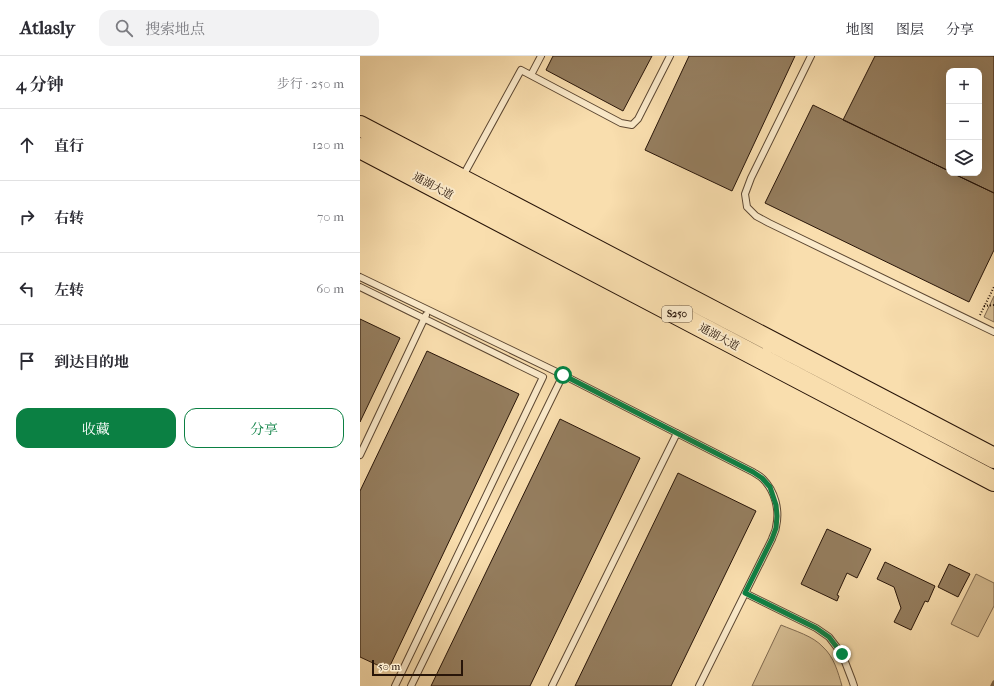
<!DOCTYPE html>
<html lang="zh">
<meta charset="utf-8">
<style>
:root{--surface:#fff;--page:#f2f2f3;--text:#2b2b33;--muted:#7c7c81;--line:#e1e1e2;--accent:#0b8043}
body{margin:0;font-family:"IM FELL French Canon","Noto Serif SC",serif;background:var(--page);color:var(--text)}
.controls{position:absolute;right:12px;top:12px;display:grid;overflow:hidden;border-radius:8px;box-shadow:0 4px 16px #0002}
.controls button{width:36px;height:36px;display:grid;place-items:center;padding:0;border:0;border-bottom:1px solid var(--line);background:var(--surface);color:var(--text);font:20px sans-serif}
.scale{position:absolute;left:12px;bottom:10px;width:91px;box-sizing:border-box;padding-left:4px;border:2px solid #281509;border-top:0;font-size:11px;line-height:14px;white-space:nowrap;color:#281509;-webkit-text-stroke:3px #fbeaca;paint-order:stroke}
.stop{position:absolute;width:12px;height:12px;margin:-9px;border:3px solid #0b8043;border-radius:50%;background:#fff}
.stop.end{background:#0b8043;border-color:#fff;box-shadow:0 1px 4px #0008}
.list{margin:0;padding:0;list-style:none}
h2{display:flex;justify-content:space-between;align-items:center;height:52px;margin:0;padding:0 16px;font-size:17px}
h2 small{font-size:13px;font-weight:400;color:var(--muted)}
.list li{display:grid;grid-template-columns:26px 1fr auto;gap:12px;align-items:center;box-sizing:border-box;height:72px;padding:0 16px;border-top:1px solid var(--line)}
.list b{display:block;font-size:15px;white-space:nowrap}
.list em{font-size:13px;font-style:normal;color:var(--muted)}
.actions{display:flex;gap:8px;padding:12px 16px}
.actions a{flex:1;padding:9px 0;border:1px solid var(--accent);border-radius:12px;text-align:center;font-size:14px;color:var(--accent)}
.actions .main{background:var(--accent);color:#fff}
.icon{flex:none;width:22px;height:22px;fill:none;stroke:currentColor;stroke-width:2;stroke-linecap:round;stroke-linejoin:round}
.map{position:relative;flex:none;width:634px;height:630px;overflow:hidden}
header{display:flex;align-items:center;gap:24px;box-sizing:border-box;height:56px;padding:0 20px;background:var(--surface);border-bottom:1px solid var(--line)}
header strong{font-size:19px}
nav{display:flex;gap:22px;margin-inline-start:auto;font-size:14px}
.search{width:280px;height:36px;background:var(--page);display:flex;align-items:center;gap:10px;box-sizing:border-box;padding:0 14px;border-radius:12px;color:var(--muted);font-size:15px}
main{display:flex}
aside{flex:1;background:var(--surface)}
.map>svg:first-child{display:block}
</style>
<header>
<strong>Atlasly</strong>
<div class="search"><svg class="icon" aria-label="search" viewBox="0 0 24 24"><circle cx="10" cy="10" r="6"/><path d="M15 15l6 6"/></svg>搜索地点</div>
<nav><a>地图</a><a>图层</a><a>分享</a></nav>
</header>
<main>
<aside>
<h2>4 分钟<small>步行 · 250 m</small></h2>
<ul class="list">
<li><svg class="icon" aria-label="ahead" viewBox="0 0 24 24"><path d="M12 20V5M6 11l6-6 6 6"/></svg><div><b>直行</b></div><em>120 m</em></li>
<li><svg class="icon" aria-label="right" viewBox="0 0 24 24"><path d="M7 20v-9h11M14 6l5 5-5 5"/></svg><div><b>右转</b></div><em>70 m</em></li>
<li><svg class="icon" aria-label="left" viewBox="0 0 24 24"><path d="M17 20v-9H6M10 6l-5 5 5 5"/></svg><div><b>左转</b></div><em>60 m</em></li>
<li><svg class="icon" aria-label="arrive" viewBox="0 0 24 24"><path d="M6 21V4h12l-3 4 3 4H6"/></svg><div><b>到达目的地</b></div></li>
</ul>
<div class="actions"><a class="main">收藏</a><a>分享</a></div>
</aside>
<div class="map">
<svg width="634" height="630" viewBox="0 0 634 630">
<rect width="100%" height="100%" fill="#f9deae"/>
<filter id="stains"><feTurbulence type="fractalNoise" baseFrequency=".005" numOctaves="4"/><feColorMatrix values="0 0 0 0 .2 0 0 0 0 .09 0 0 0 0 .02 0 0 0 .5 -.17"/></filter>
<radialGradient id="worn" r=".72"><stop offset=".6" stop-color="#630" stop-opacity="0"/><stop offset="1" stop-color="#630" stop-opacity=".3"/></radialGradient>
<!-- green -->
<path fill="#d5bc92" stroke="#7e684e" d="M634,240V266L624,261Z
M616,518L634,527V550L618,581L591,568Z
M421,569C435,575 453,580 463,591C474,601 478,616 482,630H392Z"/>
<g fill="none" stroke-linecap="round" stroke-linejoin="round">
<!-- stream -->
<path stroke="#7b654a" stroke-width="3.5" d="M632,630L634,626"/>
</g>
<!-- building -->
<path fill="#957e5f" stroke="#281509" d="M193,0H292L263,55L186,14Z
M329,0H435L372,135L285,94Z
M515,0H634V137L592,117H619V15H589V115L483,64Z
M453,49L589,115V117H592L634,137V194L609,246L405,147Z
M0,263L40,282L0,366Z
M67,295L159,338L28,614L0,601V435Z
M200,363L280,402L170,630H71Z
M318,417L396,455L311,630H215Z
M467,473L511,493L497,522L487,517L477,539L479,540L477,545L441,528Z
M525,506L575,530L568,546L565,545L551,574L534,566L541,552L534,531L517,523Z
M589,508L610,518L598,541L578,531Z"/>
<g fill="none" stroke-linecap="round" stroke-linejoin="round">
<!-- lane casing -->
<g stroke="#5c4732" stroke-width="8">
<path id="lane" d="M451,0L391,122L385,138L387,151L396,160L409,167L634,276
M171,19L181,0
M103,120L161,14L261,67L272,69L278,63L310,0
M0,221L203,319
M0,231L183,321L35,630
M0,399L66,259
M385,537L456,572L469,581L482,598L492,624L494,630
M51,630L203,319L393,416C396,418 400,420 403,423C415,435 420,454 416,471C416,475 413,479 412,483L339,630
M192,630L317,377"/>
</g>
<!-- primary casing -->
<g stroke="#281509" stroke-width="22">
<path id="primary" d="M0,70L634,402
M0,92L634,425"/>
</g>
<!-- path -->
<path stroke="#281509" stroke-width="2" stroke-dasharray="1 2" stroke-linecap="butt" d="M624,250L634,249
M620,259L634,231"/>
<!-- lane -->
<use href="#lane" stroke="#fbeaca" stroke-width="6"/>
<!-- primary -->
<use href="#primary" stroke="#f9deae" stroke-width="20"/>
</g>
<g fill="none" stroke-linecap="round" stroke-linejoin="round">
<!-- route -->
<path stroke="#0b8043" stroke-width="5" d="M203,319L393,416L402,422L410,431L416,449L417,460L416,472L412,483L385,537L456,572L469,581L482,598"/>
</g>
<g text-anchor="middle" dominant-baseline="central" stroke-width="4" stroke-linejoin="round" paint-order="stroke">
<!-- shield labels -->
<rect fill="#fbeaca" stroke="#675543" stroke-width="1" x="302" y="250" width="30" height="16" rx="3"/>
<g font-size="10" font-weight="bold" fill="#281509">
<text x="317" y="258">S250</text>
</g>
<!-- street labels -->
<g font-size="11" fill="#281509" stroke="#fbeaca">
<text transform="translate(73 130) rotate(28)">通湖大道</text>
<text transform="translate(359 281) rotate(28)">通湖大道</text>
</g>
</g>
<rect width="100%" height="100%" filter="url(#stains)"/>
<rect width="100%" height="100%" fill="url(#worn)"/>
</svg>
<div class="controls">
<button>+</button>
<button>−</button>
<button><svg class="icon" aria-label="layers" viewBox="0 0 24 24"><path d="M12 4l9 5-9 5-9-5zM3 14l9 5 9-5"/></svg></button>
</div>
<div class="scale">50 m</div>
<div class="stop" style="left:203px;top:319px"></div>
<div class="stop end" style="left:482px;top:598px"></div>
</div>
</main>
